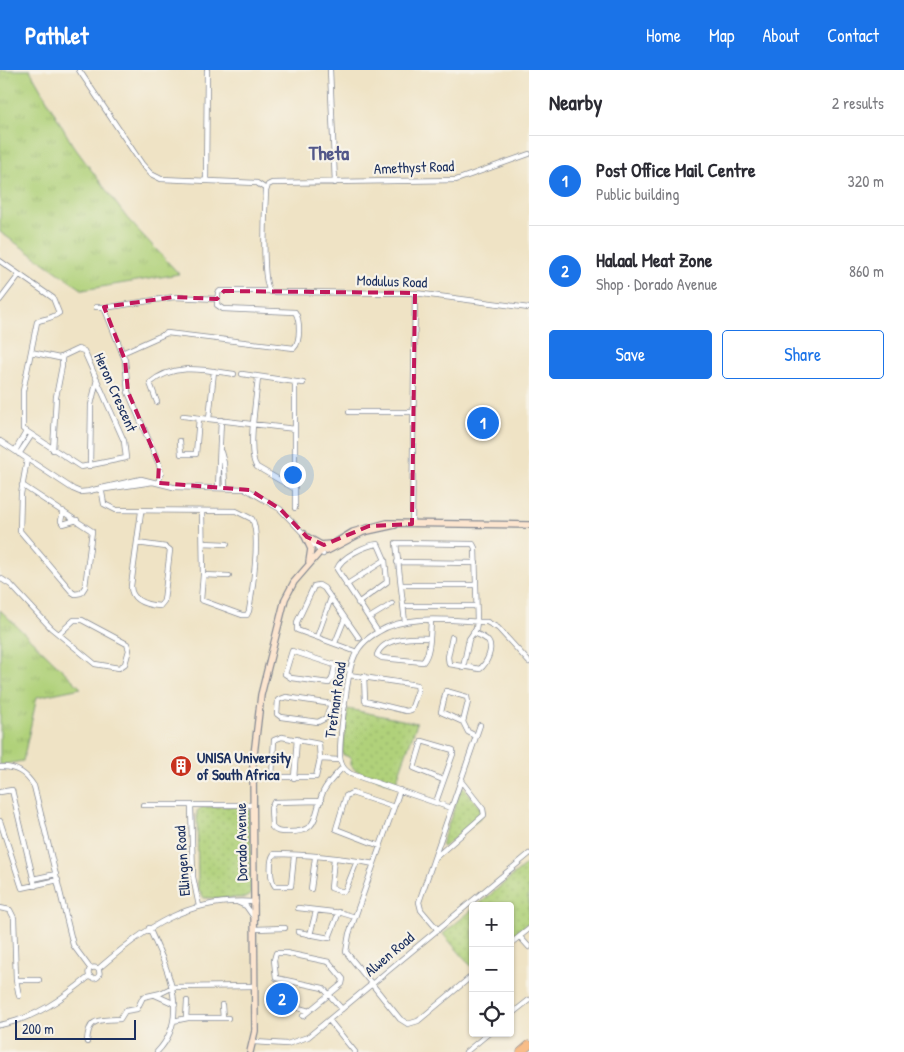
<!DOCTYPE html>
<meta charset="utf-8">
<style>
:root{--surface:#fff;--page:#f7f7f7;--text:#2b2b33;--muted:#7c7c81;--line:#e1e1e2;--accent:#1a73e8}
body{margin:0;font-family:"Patrick Hand",sans-serif;background:var(--page);color:var(--text)}
.controls{position:absolute;right:15px;bottom:15px;display:grid;overflow:hidden;border-radius:5px;box-shadow:0 1px 4px #0004}
.controls button{width:45px;height:45px;display:grid;place-items:center;padding:0;border:0;border-bottom:1px solid var(--line);background:var(--surface);color:var(--text);font:25px sans-serif}
.scale{position:absolute;left:15px;bottom:12px;width:121px;box-sizing:border-box;padding-left:5px;border:2px solid #1b2f5e;border-top:0;font-size:14px;line-height:18px;white-space:nowrap;color:#1b2f5e;-webkit-text-stroke:4px #f7f3e8;paint-order:stroke}
.you{position:absolute;left:292px;top:404px;width:18px;height:18px;margin:-12px;border:4px solid #fff;border-radius:50%;background:#1a73e8;box-shadow:0 0 0 8px #1a73e833}
.badge{display:grid;place-items:center;width:32px;height:32px;border-radius:50%;background:var(--accent);color:#fff;font-size:16px;font-weight:700}
.pin{position:absolute;translate:-50% -50%;border:2px solid #fff;box-shadow:0 1px 5px #0006}
.list{margin:0;padding:0;list-style:none}
h2{display:flex;justify-content:space-between;align-items:center;height:65px;margin:0;padding:0 20px;font-size:21px}
h2 small{font-size:16px;font-weight:400;color:var(--muted)}
.list li{display:grid;grid-template-columns:32px 1fr auto;gap:15px;align-items:center;box-sizing:border-box;height:90px;padding:0 20px;border-top:1px solid var(--line)}
.list b{display:block;font-size:19px;white-space:nowrap}
.list p{margin:0;font-size:16px;white-space:nowrap;color:var(--muted)}
.list em{font-size:16px;font-style:normal;color:var(--muted)}
.actions{display:flex;gap:10px;padding:15px 20px}
.actions a{flex:1;padding:11px 0;border:1px solid var(--accent);border-radius:5px;text-align:center;font-size:18px;color:var(--accent)}
.actions .main{background:var(--accent);color:#fff}
.icon{flex:none;width:28px;height:28px;fill:none;stroke:currentColor;stroke-width:2;stroke-linecap:round;stroke-linejoin:round}
.map{position:relative;flex:none;width:529px;height:982px;overflow:hidden}
header{display:flex;align-items:center;gap:30px;box-sizing:border-box;height:70px;padding:0 25px;background:var(--accent);color:#fff}
header strong{font-size:24px}
nav{display:flex;gap:28px;margin-inline-start:auto;font-size:18px}
main{display:flex}
aside{flex:1;background:var(--surface)}
.map>svg:first-child{display:block}
</style>
<header>
<strong>Pathlet</strong>
<nav><a>Home</a><a>Map</a><a>About</a><a>Contact</a></nav>
</header>
<main>
<div class="map">
<svg width="529" height="982" viewBox="0 0 529 982">
<defs>
<pattern id="grass-tufts" width="24" height="20" patternUnits="userSpaceOnUse" patternTransform="scale(1.25)"><rect width="24" height="20" fill="#b0d17a"/><path d="M3 7l-1-3M5 7V3M7 7l1-3M15 17l-1-3M17 17v-4M19 17l1-3" fill="none" stroke="#97b46c"/></pattern>
<pattern id="park-dots" width="8" height="8" patternUnits="userSpaceOnUse" patternTransform="scale(1.25)"><rect width="8" height="8" fill="#b0d17a"/><path d="M2 2h.1M6 6h.1" fill="none" stroke="#97b46c" stroke-width="1.8" stroke-linecap="round"/></pattern>
</defs>
<rect width="100%" height="100%" fill="#f7f3e8"/>
<filter id="ink" filterUnits="userSpaceOnUse"><feTurbulence type="fractalNoise" baseFrequency=".02" numOctaves="2"/><feDisplacementMap in="SourceGraphic" scale="10" xChannelSelector="R" yChannelSelector="G"/><feConvolveMatrix kernelMatrix="1 2 1 2 8 2 1 2 1" color-interpolation-filters="sRGB"/></filter>
<filter id="wash" filterUnits="userSpaceOnUse"><feTurbulence type="fractalNoise" baseFrequency=".0096" numOctaves="4" result="noise"/><feDisplacementMap in="SourceGraphic" scale="20" xChannelSelector="R" yChannelSelector="G"/><feGaussianBlur stdDeviation="1.12" result="paint"/><feColorMatrix in="noise" values="0 0 0 0 0 0 0 0 0 0 0 0 0 0 0 0 0 1.4 0 .05"/><feComposite in="paint" operator="in"/></filter>
<g filter="url(#wash)">
<rect width="100%" height="100%" fill="#efe3c5"/>
<!-- grass -->
<path fill="url(#grass-tufts)" stroke="#66806c" d="M0,0H30L72,74L127,148L179,204L83,220L0,162Z
M0,540L81,618L37,627L23,691L0,695Z"/>
<!-- park -->
<path fill="url(#park-dots)" stroke="#66806c" d="M348,639L417,653L395,715L355,700L351,695V688L342,684Z
M464,717L483,741L481,747L443,777L441,775L461,719Z
M247,736L251,741V824L245,828H204L198,818L197,741L202,737Z
M529,792V852L510,868V836H477Z
M473,839V898L443,864Z"/>
</g>
<g filter="url(#ink)">
<g fill="none" stroke-linecap="round" stroke-linejoin="round">
<!-- street casing -->
<g stroke="#858992" stroke-width="6">
<path id="street" d="M79,0L142,94L151,104L161,109L257,113L266,119
M330,0L335,113
M529,84L456,110L272,113L268,115L266,121C265,136 261,216 271,222L415,223L529,238
M206,110L207,0
M0,191L53,228L59,243C50,250 40,249 37,252L24,316L23,321V359L81,397L126,388L124,371L84,281L78,279L59,288L31,282
M0,230L19,205
M96,237H110L174,227L217,229
M104,237L125,290L128,322L159,394L161,404L158,413
M122,283L167,263L294,278C301,271 300,249 295,242L223,239L217,235L218,223L220,221H268
M242,304L303,313
M258,307C257,324 246,385 257,397L295,419
M295,312V438
M157,332L150,313C174,292 206,300 234,304
M349,342H413
M183,346L295,359
M209,349L214,301
M0,371L73,419L80,422L91,421
M180,371L181,384H196L199,348
M53,380L56,327L62,296V288
M15,381L26,362
M221,382L224,393L225,418
M19,384L31,366
M90,396L91,335L97,309
M22,415L92,461L85,517L81,523L75,524L72,522L20,461L21,424L27,389
M101,417L104,434L116,440L236,441L252,449C261,464 252,523 249,541L247,545H242L201,530L203,505L202,442
M218,417L221,350
M99,420L153,412
M89,421L141,409L173,417L246,419L280,439L323,484
M63,441L61,451L63,454L77,450
M412,454L415,223
M137,473L166,477L170,480L164,531L160,536C146,535 131,531 131,516L141,442
M203,473L227,474
M397,492L476,493
M203,505L229,506
M0,508L11,515L51,558L95,594L119,598L125,594L129,580L127,574L82,550H74L59,564
M346,515L385,490
M401,515H476
M358,533L387,512L385,490L378,474C366,475 341,487 337,499L378,562
M404,536H476
M369,548L392,534
M405,552L396,473L473,474L475,478L477,552L476,559L469,569L463,598
M317,567L331,528
M452,567L448,587L449,594L480,599C486,594 495,578 487,570C484,567 478,565 473,562
M429,568C414,567 383,567 377,585L382,588L423,592C431,583 430,563 431,551
M335,573L345,548
M357,582L297,560V552L314,516L319,515L324,518L359,568
M335,596L332,609L329,613L291,608L285,604L292,581L350,600
M349,605L417,615L418,620L411,640L406,641L365,631L364,606
M331,634L326,648L318,652L281,647L277,644L278,630L286,627L345,636
M463,652L441,642L446,621L467,627L468,632L463,652L468,662L476,666
M282,667L319,674L320,689L316,707H272L274,670Z
M320,689L340,690
M0,697C16,696 26,703 34,716L73,875L90,898
M294,708L297,669
M400,720L349,864L346,882L400,949L408,954L418,951L473,905
M0,722L12,720L35,816
M321,731L274,732L271,738L272,757C276,762 280,762 286,762C320,763 313,746 323,722C327,713 337,704 343,697
M436,732L453,684V680L422,671L414,698L443,710
M143,735H253
M191,736L193,807L199,836
M451,738L351,704C346,701 342,697 341,692C337,681 348,602 353,590C357,578 367,568 378,562C408,543 453,551 487,552L498,558L529,592
M0,751L22,818L58,810
M380,776L336,759L346,726L352,723L394,737
M294,786L291,816H275C270,810 269,790 274,784C303,784 345,788 374,794
M436,787L484,745L483,739L461,711
M334,789L331,818L343,822L346,819L357,791
M33,809L56,804
M311,819L315,788
M237,832L246,836L253,846
M0,838L10,840L14,848L16,910H39
M298,838L342,843L355,847
M149,858C166,896 192,946 157,982
M255,859L285,858
M438,860L421,840L419,832L480,655
M298,862L329,868L339,842
M310,865L316,841
M520,867L529,877
M510,874L529,859
M88.5 903a5.5 5.5 0 1 1 11 0a5.5 5.5 0 1 1-11 0Z
M98,899C147,857 187,827 255,832
M16,910L19,926
M155,925L175,934
M222,935L223,948
M295,937L309,941
M510,945L529,930
M303,946L342,914L343,909L329,892L286,883H276L274,890L276,908L323,918L342,939
M186,948L187,931
M329,950L355,982
M173,951L188,948H228
M0,955C36,948 62,929 90,906
M87,972C88,946 100,951 120,949L125,941L137,939L143,927L161,923L173,917L255,916
M254,972L287,974L308,967L529,784
M466,982L489,963"/>
</g>
<!-- secondary casing -->
<g stroke="#858992" stroke-width="8">
<path id="secondary" d="M304,464L311,479L309,492
M307,467L321,475L330,474
M327,481L363,462L395,455
M250,982L255,961L253,693L261,625L285,529L294,512L320,482L353,462L387,453L529,455"/>
</g>
<!-- highway casing -->
<g stroke="#858992" stroke-width="9">
<path id="highway" d="M521,982L529,975"/>
</g>
<!-- street -->
<use href="#street" stroke="#fff" stroke-width="4.5"/>
<!-- secondary -->
<use href="#secondary" stroke="#fce5cf" stroke-width="5.5"/>
<!-- highway -->
<use href="#highway" stroke="#f8bd88" stroke-width="8"/>
</g>
</g>
<!-- marked area -->
<path fill="none" stroke="#c2185b" stroke-width="4" stroke-dasharray="10 6" stroke-linejoin="round" d="M224,221L415,223L412,454L369,456L324,475L307,467L280,439L250,420L158,413L159,394L128,322L125,290L104,237L174,227L217,229Z"/>
<!-- icons -->
<defs>
<g id="building-disc" transform="scale(1.125)"><circle r="9.5" fill="#c8321e" stroke="#f7f3e8"/><path d="M-4-6H4V6H1V3H-1V6H-4ZM-2.5-4.3h1.7v1.8h-1.7ZM.8-4.3h1.7v1.8H.8ZM-2.5-1h1.7V.8h-1.7ZM.8-1h1.7V.8H.8Z" fill="#fff"/></g>
</defs>
<g fill-rule="evenodd">
<use href="#building-disc" x="181" y="696"/>
</g>
<g text-anchor="middle" dominant-baseline="central" stroke-width="4.5" stroke-linejoin="round" paint-order="stroke">
<!-- street labels -->
<g font-size="15" fill="#1b2f5e" stroke="#f7f3e8">
<text transform="translate(414 97) rotate(-2)">Amethyst Road</text>
<text transform="translate(392 211) rotate(2)">Modulus Road</text>
<text transform="translate(116 322) rotate(66)">Heron Crescent</text>
<text transform="translate(335 630) rotate(-82)">Trefnant Road</text>
<text transform="translate(241 772) rotate(-91)">Dorado Avenue</text>
<text transform="translate(182 791) rotate(-94)">Ellingen Road</text>
<text transform="translate(389 884) rotate(-40)">Alwen Road</text>
</g>
<!-- poi labels -->
<g font-size="15" font-weight="bold" fill="#1b2f5e" stroke="#f7f3e8" text-anchor="start">
<text x="197" y="687">UNISA University<tspan x="197" dy="17">of South Africa</tspan></text>
</g>
<!-- district labels -->
<g font-size="20" font-weight="bold" fill="#525789" stroke="#f7f3e8">
<text x="329" y="82">Theta</text>
</g>
</g>
</svg>
<div class="controls">
<button>+</button>
<button>−</button>
<button><svg class="icon" aria-label="locate" viewBox="0 0 24 24"><circle cx="12" cy="12" r="6"/><path d="M12 2v4M12 18v4M2 12h4M18 12h4"/></svg></button>
</div>
<div class="scale">200 m</div>
<div class="you"></div>
<div class="pin badge" style="left:483px;top:353px">1</div>
<div class="pin badge" style="left:282px;top:929px">2</div>
</div>
<aside>
<h2>Nearby<small>2 results</small></h2>
<ul class="list">
<li><span class="badge">1</span><div><b>Post Office Mail Centre</b><p>Public building</p></div><em>320 m</em></li>
<li><span class="badge">2</span><div><b>Halaal Meat Zone</b><p>Shop · Dorado Avenue</p></div><em>860 m</em></li>
</ul>
<div class="actions"><a class="main">Save</a><a>Share</a></div>
</aside>
</main>
